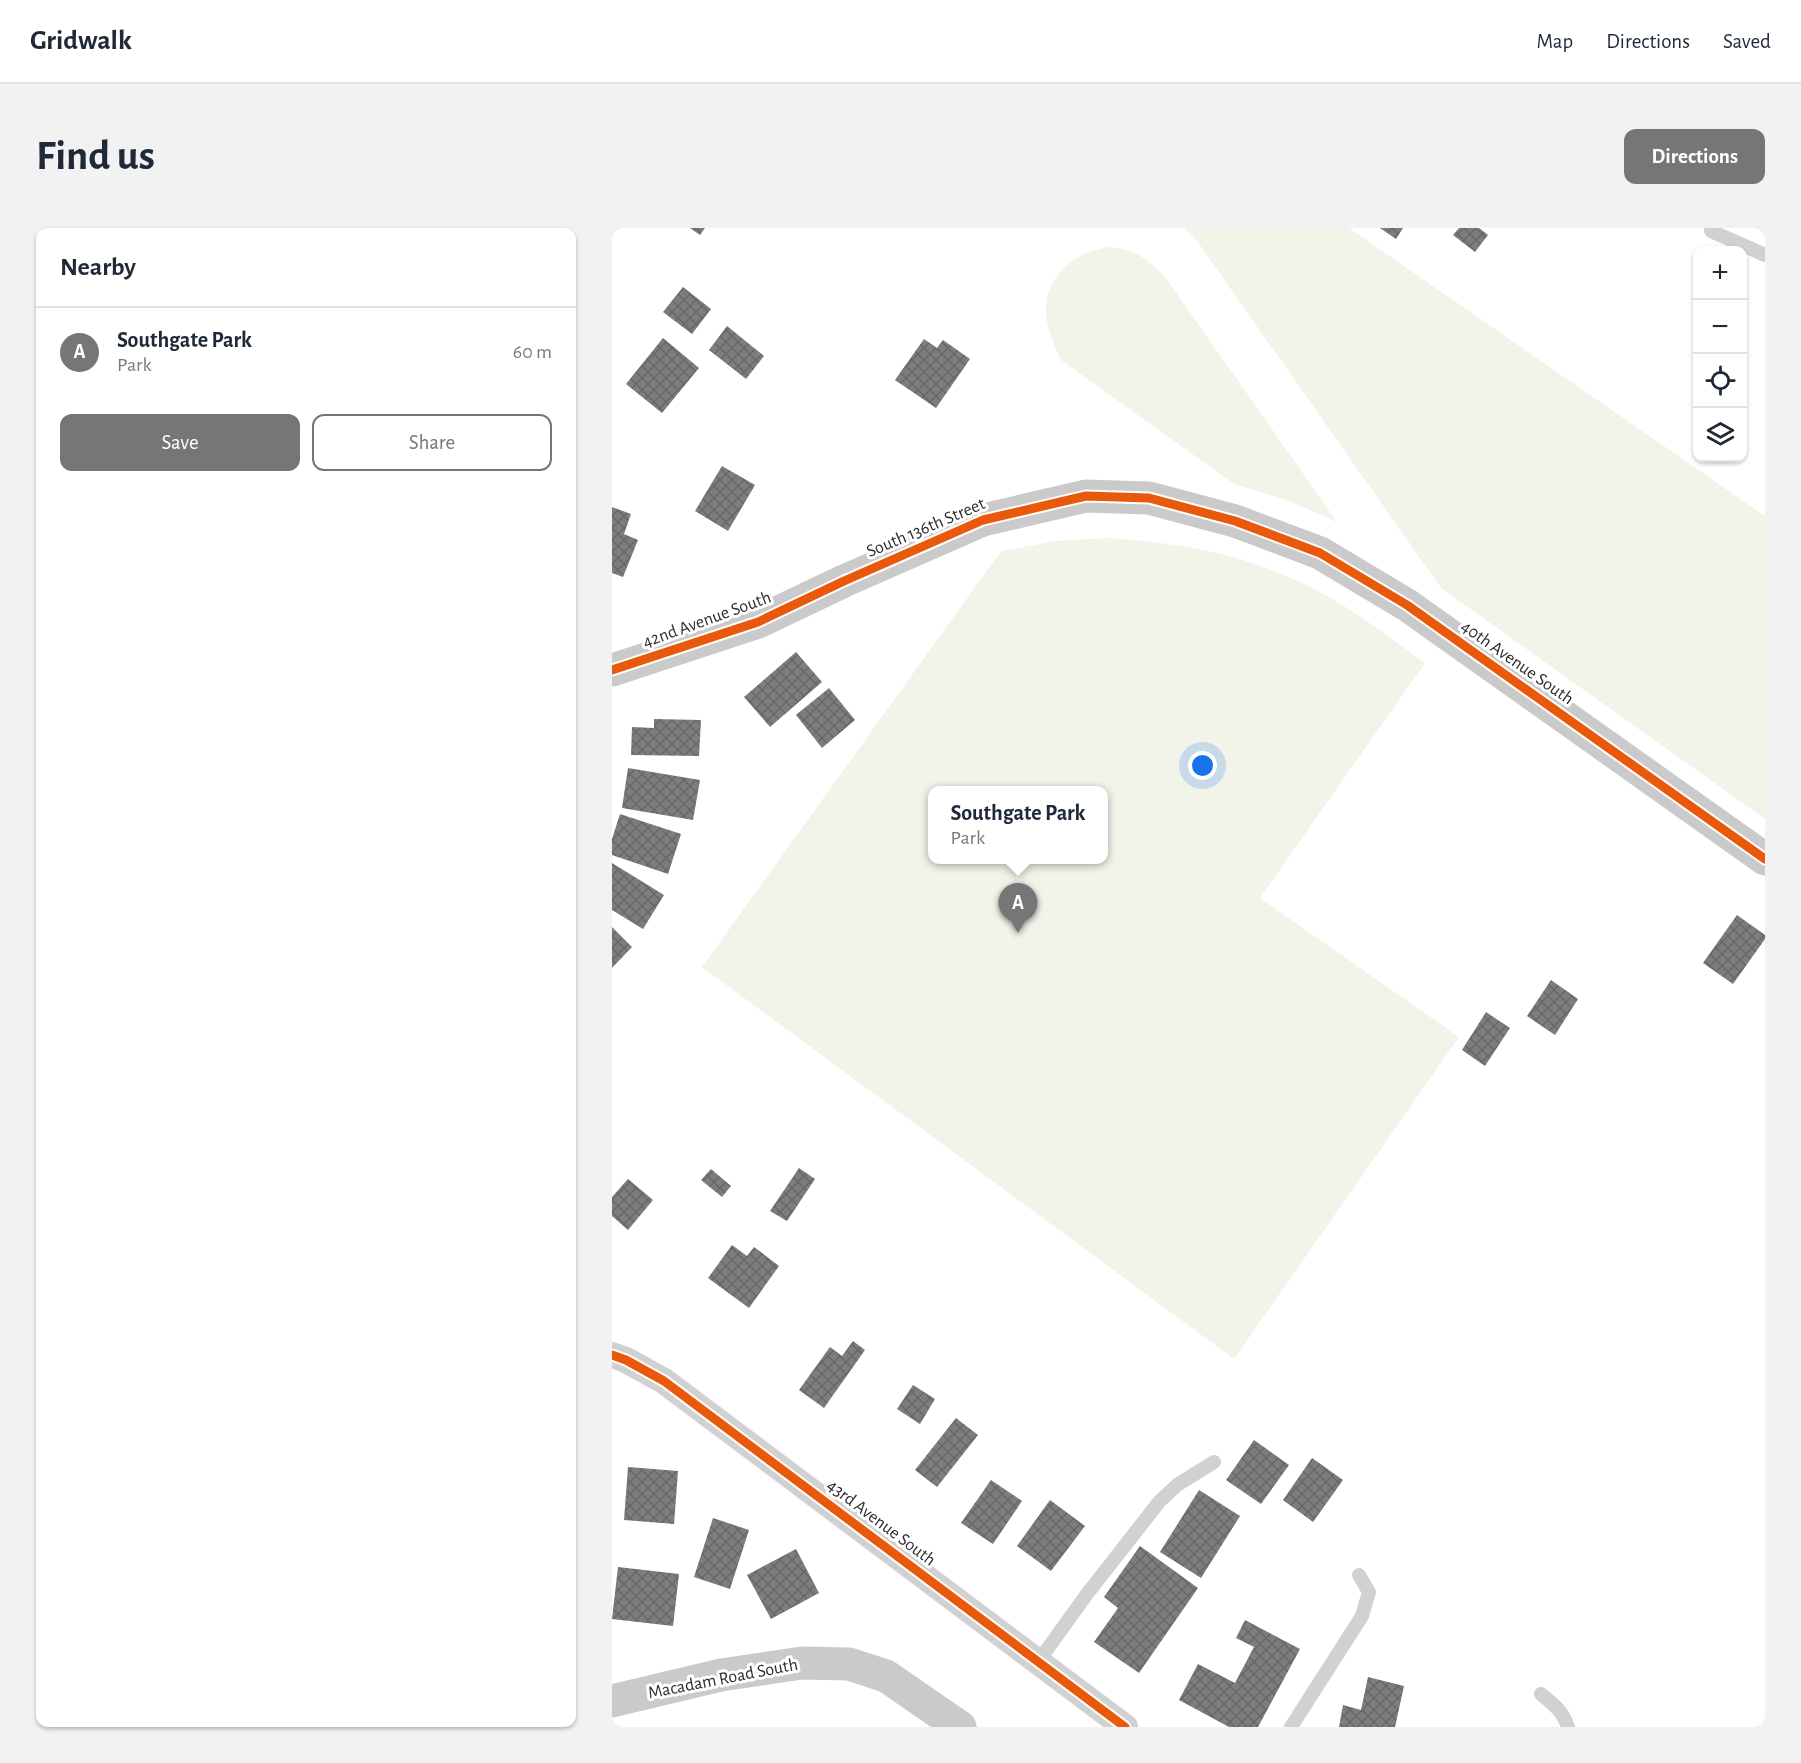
<!DOCTYPE html>
<meta charset="utf-8">
<style>
:root{--surface:#fff;--page:#f2f2f3;--text:#1f2937;--muted:#747a83;--line:#e0e1e3;--accent:#767676}
body{margin:0;font-family:"Alegreya Sans",sans-serif;background:var(--page);color:var(--text)}
.controls{position:absolute;right:18px;top:18px;display:grid;overflow:hidden;border-radius:12px;box-shadow:0 2px 4px #0004}
.controls button{width:54px;height:54px;display:grid;place-items:center;padding:0;border:0;border-bottom:2px solid var(--line);background:var(--surface);color:var(--text);font:30px sans-serif}
.you{position:absolute;left:591px;top:538px;width:21px;height:21px;margin:-15px;border:4px solid #fff;border-radius:50%;background:#1a73e8;box-shadow:0 0 0 9px #1a73e833}
.badge{display:grid;place-items:center;width:39px;height:39px;border-radius:50%;background:var(--accent);color:#fff;font-size:20px;font-weight:700}
.pin{position:absolute;translate:-50% -50px;filter:drop-shadow(0 2px 3px #0008)}
.pin::after{content:'';position:absolute;top:32px;width:21px;height:18px;background:inherit;clip-path:polygon(0 0,100% 0,50% 100%)}
.popup{position:absolute;left:316px;top:558px;width:180px;height:78px;box-sizing:border-box;display:grid;place-content:center;border-radius:12px;background:var(--surface);filter:drop-shadow(0 2px 4px #0005);font-size:20px;white-space:nowrap;color:var(--muted)}
.popup b{font-size:22px;color:var(--text)}
.popup::after{content:'';position:absolute;left:50%;top:100%;margin-left:-12px;border:12px solid transparent;border-top-color:var(--surface)}
.list{margin:0;padding:0;list-style:none}
h2{display:flex;justify-content:space-between;align-items:center;height:78px;margin:0;padding:0 24px;font-size:26px}
h2 small{font-size:20px;font-weight:400;color:var(--muted)}
.list li{display:grid;grid-template-columns:39px 1fr auto;gap:18px;align-items:center;box-sizing:border-box;height:90px;padding:0 24px;border-top:2px solid var(--line)}
.list b{display:block;font-size:22px;white-space:nowrap}
.list p{margin:0;font-size:20px;white-space:nowrap;color:var(--muted)}
.list em{font-size:20px;font-style:normal;color:var(--muted)}
.actions{display:flex;gap:12px;padding:18px 24px}
.actions a{flex:1;padding:14px 0;border:2px solid var(--accent);border-radius:12px;text-align:center;font-size:21px;color:var(--accent)}
.actions .main{background:var(--accent);color:#fff}
.icon{flex:none;width:33px;height:33px;fill:none;stroke:currentColor;stroke-width:2;stroke-linecap:round;stroke-linejoin:round}
.map{position:relative;flex:none;width:1153px;height:1499px;overflow:hidden;border-radius:12px}
header{display:flex;align-items:center;gap:36px;box-sizing:border-box;height:84px;padding:0 30px;background:var(--surface);border-bottom:2px solid var(--line)}
header strong{font-size:28px}
nav{display:flex;gap:33px;margin-inline-start:auto;font-size:21px}
.intro{display:flex;align-items:center;justify-content:space-between;box-sizing:border-box;height:144px;padding:0 36px}
h1{margin:0;font-size:42px}
.button{padding:15px 27px;border-radius:12px;background:var(--accent);color:#fff;font-size:21px;font-weight:700}
main{display:flex;gap:36px;padding:0 36px}
aside{flex:1;background:var(--surface);border-radius:12px;box-shadow:0 2px 4px #0004}
.map>svg:first-child{display:block}
</style>
<header>
<strong>Gridwalk</strong>
<nav><a>Map</a><a>Directions</a><a>Saved</a></nav>
</header>
<div class="intro"><h1>Find us</h1><a class="button">Directions</a></div>
<main>
<aside>
<h2>Nearby<small></small></h2>
<ul class="list">
<li><span class="badge">A</span><div><b>Southgate Park</b><p>Park</p></div><em>60 m</em></li>
</ul>
<div class="actions"><a class="main">Save</a><a>Share</a></div>
</aside>
<div class="map">
<svg width="1153" height="1499" viewBox="0 0 1153 1499">
<defs>
<pattern id="building-cross-hatch" width="8" height="8" patternUnits="userSpaceOnUse" patternTransform="scale(1.5)"><rect width="8" height="8" fill="#7d7d7d"/><path d="M0 0l8 8M0 8l8-8" fill="none" stroke="#676767"/></pattern>
</defs>
<rect width="100%" height="100%" fill="#fff"/>
<!-- green -->
<path fill="#f2f4ea" fill-rule="evenodd" d="M572,0H737L1153,288V591L829,360L585,13Z
M500,19C522,22 535,30 551,46L725,294L675,272L622,256L449,132C443,118 436,104 434,88C431,49 463,22 500,19Z
M499,310C575,316 638,327 706,363C744,383 778,410 813,435L648,670L847,809L622,1131L90,739L389,323L444,313ZM492,562V632H320V562Z"/>
<!-- building -->
<path fill="url(#building-cross-hatch)" d="M78,0H93L88,7Z
M768,0H791L784,11Z
M847,0H867L876,7L863,24L841,7Z
M71,59L99,81L80,106L51,84Z
M115,98L152,128L134,151L97,122Z
M51,110L87,140L50,185L14,156Z
M312,111L325,120L331,112L358,131L324,180L283,152Z
M110,238L143,257L116,303L83,283Z
M0,279L19,286L12,306L26,312L11,349L0,345Z
M184,424L210,454L158,499L132,469Z
M217,460L243,492L210,520L184,487Z
M42,491L89,492L87,528L19,527L20,499L42,500Z
M16,540L88,552L81,592L10,580Z
M8,586L69,606L56,646L0,627V611Z
M0,635L52,667L31,701L0,682Z
M1125,687L1153,707V711L1121,756L1091,735Z
M0,699L20,719L0,740Z
M939,752L966,771L943,807L915,788Z
M874,784L898,800L873,838L850,822Z
M187,940L203,951L175,993L158,983Z
M99,941L119,958L110,969L89,952Z
M16,951L41,972L16,1002L0,988V969Z
M120,1017L135,1028L142,1019L167,1038L137,1080L96,1050Z
M241,1113L253,1122L212,1180L187,1162L218,1119L230,1128Z
M301,1157L323,1171L308,1196L285,1181Z
M344,1190L366,1207L325,1259L303,1242Z
M642,1212L677,1237L649,1276L614,1252Z
M700,1230L731,1252L701,1294L671,1272Z
M16,1239L66,1243L62,1296L12,1292Z
M379,1252L410,1273L381,1316L349,1295Z
M587,1262L628,1288L589,1350L548,1324Z
M438,1272L473,1298L439,1343L405,1318Z
M101,1290L137,1302L118,1361L82,1349Z
M528,1318L586,1360L527,1445L482,1414L506,1380L492,1369Z
M184,1321L207,1365L159,1391L135,1347Z
M6,1339L67,1346L61,1398L0,1391Z
M633,1392L688,1421L646,1499H617L567,1472L586,1436L623,1455L642,1419L624,1410Z
M756,1449L792,1458L783,1499H727L731,1477L749,1482Z"/>
<g fill="none" stroke-linecap="round" stroke-linejoin="round">
<!-- lane -->
<path stroke="#d1d1d1" stroke-width="14" d="M1099,3L1153,27
M426,1434L475,1366L547,1274L565,1257L602,1234
M929,1466C941,1476 951,1483 956,1499
M679,1499L750,1388L757,1364L747,1347"/>
<!-- street -->
<path stroke="#d1d1d1" stroke-width="26" d="M0,1127L14,1132L52,1153L513,1499"/>
<!-- secondary -->
<path stroke="#cacaca" stroke-width="33" d="M0,442L146,394L232,353L371,292L474,268L537,270L623,293L708,325L795,377L1153,631
M0,1473L109,1447L190,1435L237,1436L274,1448L348,1499"/>
<!-- cycleway casing -->
<g stroke="#fff" stroke-width="13">
<path id="cycleway" d="M0,442L146,394L232,353L371,292L474,268L537,270L623,293L708,325L795,377L1153,631
M0,1127L14,1132L52,1153L513,1499"/>
</g>
<!-- cycleway -->
<use href="#cycleway" stroke="#e8590c" stroke-width="9"/>
</g>
<g text-anchor="middle" dominant-baseline="central" stroke-width="6" stroke-linejoin="round" paint-order="stroke">
<!-- street labels -->
<g font-size="18" fill="#2c2c2c" stroke="#fff">
<text transform="translate(314 300) rotate(-23)">South 136th Street</text>
<text transform="translate(95 392) rotate(-20)">42nd Avenue South</text>
<text transform="translate(905 435) rotate(35)">40th Avenue South</text>
<text transform="translate(269 1295) rotate(37)">43rd Avenue South</text>
<text transform="translate(111 1451) rotate(-11)">Macadam Road South</text>
</g>
</g>
</svg>
<div class="controls">
<button>+</button>
<button>−</button>
<button><svg class="icon" aria-label="locate" viewBox="0 0 24 24"><circle cx="12" cy="12" r="6"/><path d="M12 2v4M12 18v4M2 12h4M18 12h4"/></svg></button>
<button><svg class="icon" aria-label="layers" viewBox="0 0 24 24"><path d="M12 4l9 5-9 5-9-5zM3 14l9 5 9-5"/></svg></button>
</div>
<div class="you"></div>
<div class="pin badge" style="left:406px;top:705px">A</div>
<div class="popup"><b>Southgate Park</b>Park</div>
</div>
</main>
